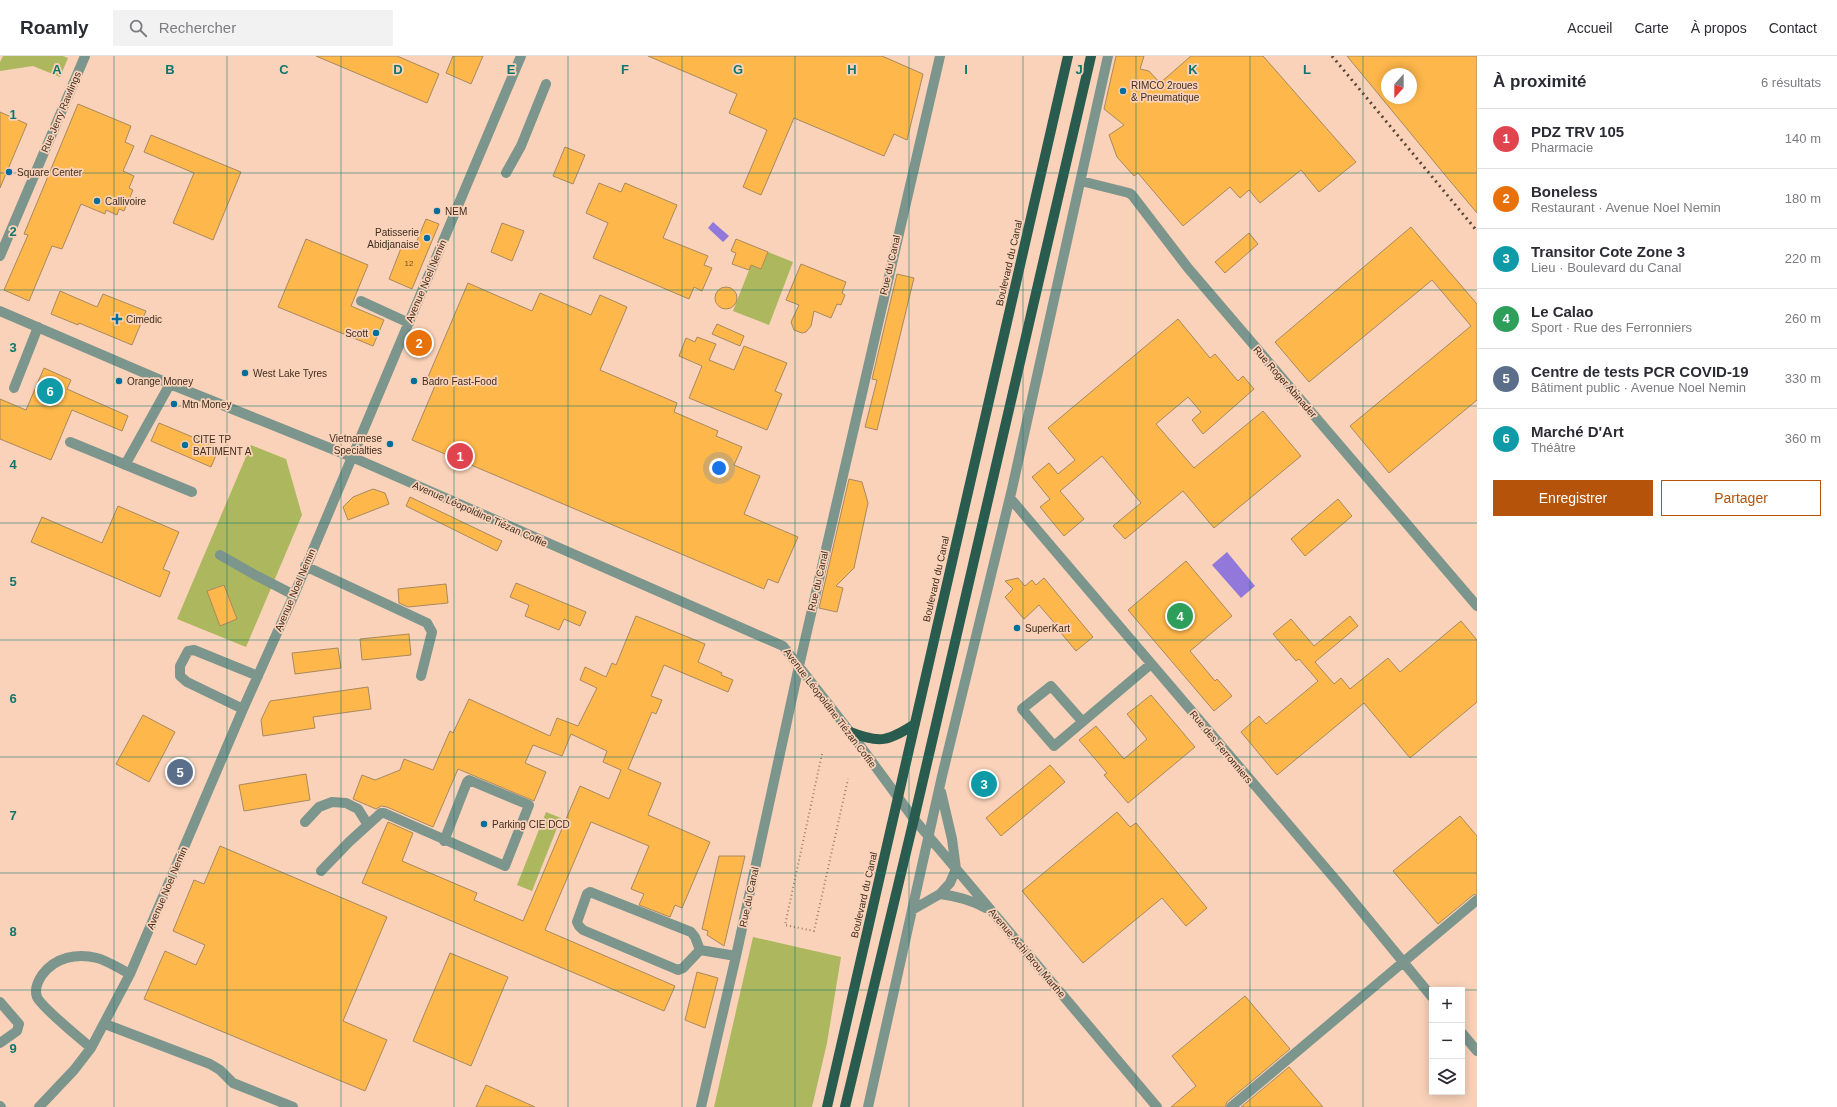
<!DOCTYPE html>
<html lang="fr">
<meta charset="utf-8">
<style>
:root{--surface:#fff;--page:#f2f2f3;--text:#2b2b33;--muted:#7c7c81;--line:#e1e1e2;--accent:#b45309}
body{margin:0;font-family:Helvetica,sans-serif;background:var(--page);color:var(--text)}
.controls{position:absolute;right:12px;bottom:12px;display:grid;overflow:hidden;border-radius:0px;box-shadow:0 2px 10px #0003}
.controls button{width:36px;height:36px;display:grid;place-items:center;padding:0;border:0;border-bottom:1px solid var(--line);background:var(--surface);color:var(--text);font:20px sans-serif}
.compass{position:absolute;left:1381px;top:12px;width:36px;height:36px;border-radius:50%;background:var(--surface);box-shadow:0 2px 10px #0003;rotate:201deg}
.you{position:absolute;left:719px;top:412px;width:14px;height:14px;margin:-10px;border:3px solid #fff;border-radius:50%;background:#1a73e8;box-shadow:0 0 0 6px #1a73e833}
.badge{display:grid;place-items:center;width:26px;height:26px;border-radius:50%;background:var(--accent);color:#fff;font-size:13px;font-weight:700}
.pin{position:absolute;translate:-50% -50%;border:2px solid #fff;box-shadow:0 1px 4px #0006}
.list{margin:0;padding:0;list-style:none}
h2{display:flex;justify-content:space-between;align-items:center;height:52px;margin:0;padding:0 16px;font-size:17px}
h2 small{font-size:13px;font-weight:400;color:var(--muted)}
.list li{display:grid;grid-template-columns:26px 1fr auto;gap:12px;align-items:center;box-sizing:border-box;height:60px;padding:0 16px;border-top:1px solid var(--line)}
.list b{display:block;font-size:15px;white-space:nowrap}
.list p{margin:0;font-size:13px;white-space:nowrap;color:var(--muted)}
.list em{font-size:13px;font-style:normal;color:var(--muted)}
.actions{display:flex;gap:8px;padding:12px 16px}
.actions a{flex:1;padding:9px 0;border:1px solid var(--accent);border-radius:0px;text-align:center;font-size:14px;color:var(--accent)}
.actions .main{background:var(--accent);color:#fff}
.icon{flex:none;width:22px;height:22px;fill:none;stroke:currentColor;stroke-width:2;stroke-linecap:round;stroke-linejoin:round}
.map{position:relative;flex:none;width:1477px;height:1051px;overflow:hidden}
header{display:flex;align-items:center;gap:24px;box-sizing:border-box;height:56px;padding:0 20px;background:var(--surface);border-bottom:1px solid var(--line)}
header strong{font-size:19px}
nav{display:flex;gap:22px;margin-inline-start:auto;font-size:14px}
.search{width:280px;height:36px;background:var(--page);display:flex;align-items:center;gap:10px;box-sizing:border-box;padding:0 14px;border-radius:0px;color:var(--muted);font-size:15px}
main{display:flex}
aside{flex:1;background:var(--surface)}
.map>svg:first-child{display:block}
</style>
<header>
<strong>Roamly</strong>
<div class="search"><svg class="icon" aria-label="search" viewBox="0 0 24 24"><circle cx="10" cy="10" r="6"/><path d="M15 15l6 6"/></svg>Rechercher</div>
<nav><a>Accueil</a><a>Carte</a><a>À propos</a><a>Contact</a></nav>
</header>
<main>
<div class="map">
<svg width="1477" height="1051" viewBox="0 0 1477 1051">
<rect width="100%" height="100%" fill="#f9d2b9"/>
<!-- green -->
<path fill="#adb75e" d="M3,0H63L68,2L60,21L33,10L0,15V6Z
M768,196L793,206L769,269L733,255L751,209L761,213Z
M251,389L286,403L302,459L246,591L177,563Z
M546,756L561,762L532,835L517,829Z
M753,881L841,901L827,987L812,1051H714Z"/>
<!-- water -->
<path fill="#9378db" d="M713,166L729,180L723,186L708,172Z
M1227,496L1255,530L1241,542L1212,509Z"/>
<!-- building -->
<path fill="#feb74b" stroke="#a8895f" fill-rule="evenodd" d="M316,0H397L439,18L427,47Z
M453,0H483L471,28L446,17Z
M648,0H882L923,18L907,84L894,78L884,100L794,62L761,139L743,131L767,74L729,57L737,38Z
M1116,0H1144L1140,13L1149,15L1160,27L1191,0H1263L1356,106L1319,136L1301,114L1260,147L1249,134L1240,142L1230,131L1183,170L1138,117L1134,120L1117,101L1109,79L1124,69L1104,53Z
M1347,0H1477V157L1445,119ZM1387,18H1411V42H1387Z
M78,48L131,70L125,86L134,90L123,115L134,120L129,132L133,134L124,155L119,153L117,159L106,154L105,158L81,148L62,193L52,190L29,245L4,234L28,179L24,178Z
M0,56L27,68L0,132Z
M151,79L241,116L213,184L173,167L194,117L144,96Z
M565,91L585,99L573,128L553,120Z
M599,127L621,136L625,127L677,149L663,182L708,200L704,209L712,212L702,235L694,231L689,243L593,202L608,167L586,157Z
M426,163L439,168L412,233L389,223L403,187L414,192Z
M502,167L524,175L512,205L491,196Z
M1411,171L1477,248V344L1389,417L1350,370L1471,270L1432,224L1309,326L1275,286Z
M1249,177L1258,188L1225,217L1215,206Z
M306,183L368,209L351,250L384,264L373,290L278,251Z
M736,183L768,196L761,213L751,209L749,214L732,208L736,197L731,195Z
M801,208L846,226L842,237L845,239L841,249L837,248L831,262L814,255L811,270L806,276L802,277L794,274L791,266L799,249L786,244Z
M897,218L914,222L877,374L865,371L877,324L872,323Z
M468,227L532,255L540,237L591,259L600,239L627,251L600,314L677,347L674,356L718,375L716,380L742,391L734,409L760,420L744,458L798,481L778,527L768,523L764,533L412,384L437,325L428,321Z
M715 242a11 11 0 1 1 22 0a11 11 0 1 1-22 0Z
M60,235L97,251L103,238L146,255L132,289L79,267L78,269L51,258Z
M1178,263L1210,302L1215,298L1238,325L1243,320L1254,333L1203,378L1192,364L1201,356L1188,341L1156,368L1194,412L1263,355L1301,400L1214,472L1183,435L1125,483L1113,470L1141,447L1102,400L1060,435L1084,463L1064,480L1040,451L1050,443L1032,421L1049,407L1058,418L1075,404L1048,372Z
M717,268L744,280L740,290L712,278Z
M697,281L716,288L709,304L734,314L744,290L787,307L775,335L782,338L767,374L689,342L702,310L679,300L686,282L695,286Z
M44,312L71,324L67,333L128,360L122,375L72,354L51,404L0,383V343L26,354Z
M159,367L219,392L211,411L151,385Z
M849,423L862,426L868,447L854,512L836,530L843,532L837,556L819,552Z
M373,433L385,437L389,448L348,464L343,451L353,441Z
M410,441L502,485L497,495L406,450Z
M1338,443L1352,460L1305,500L1291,483Z
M118,450L179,476L163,513L170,516L160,541L31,486L42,461L102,487Z
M1186,505L1232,560L1190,595L1215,625L1217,623L1232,640L1214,655L1128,554Z
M1018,522L1025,530L1032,524L1036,529L1044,522L1093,581L1076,595L1056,571L1057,570L1039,549L1024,563L1005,541L1013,533L1005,525Z
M516,527L586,556L580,570L564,563L559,574L525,560L529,549L510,541Z
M446,528L448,547L408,551L399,547L398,533Z
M224,529L237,563L220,570L207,535Z
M636,560L705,588L698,606L722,617L721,619L733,624L728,636L664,609L651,640L662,644L656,658L652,656L628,713L661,727L648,759L710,786L682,852L675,849L670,861L639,849L644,838L631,833L649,790L591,766L545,874L675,930L664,955L362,827L388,766L413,777L402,805L477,837L474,844L523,865L580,730L609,743L621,714L603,706L607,695L571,678L562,700L533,689L525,707L546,716L534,745L458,713L433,771L387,751L381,750L376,753L353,743L362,719L375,724L400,714L404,703L433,714L450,675L453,677L469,643L550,680L557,662L578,670L597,632L580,624L585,611L606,621L612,607L616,609Z
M1350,560L1358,570L1315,606L1334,628L1341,622L1350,633L1388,602L1400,616L1461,565L1477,584V646L1410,702L1364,647L1277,719L1241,676L1259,660L1266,668L1318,625L1299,603L1296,605L1273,578L1291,563L1314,590Z
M409,578L411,599L362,604L360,583Z
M338,592L341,612L295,618L292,597Z
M368,631L371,653L313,661L315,672L263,680L261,664L270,645Z
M1151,639L1195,691L1128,747L1104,719L1107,717L1079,684L1096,670L1124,703L1147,683L1127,658Z
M143,659L175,676L149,726L116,708Z
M1050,709L1065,726L1001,780L986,762Z
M306,718L310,744L244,755L239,729Z
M1117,756L1130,771L1136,767L1207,852L1186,870L1162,842L1083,907L1022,835Z
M1460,760L1477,780V838L1473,839L1438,868L1393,815Z
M220,790L387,861L343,965L387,984L365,1035L144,943L165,895L196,909L205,889L173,875L194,824L204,828Z
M719,800H745L724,890L707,879L708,875L702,873Z
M450,897L508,921L471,1010L413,985Z
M697,916L718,922L705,972L685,964Z
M1245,940L1290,993L1227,1046L1225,1051H1171L1196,1030L1172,1000Z
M1289,1011L1323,1051H1241Z
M486,1029L535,1051H476Z"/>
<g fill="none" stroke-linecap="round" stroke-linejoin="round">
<!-- path -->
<path stroke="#987c69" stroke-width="2" stroke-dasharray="1 3" stroke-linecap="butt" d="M822,698L785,869L814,875L848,723"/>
<!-- minor -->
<path stroke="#7c958d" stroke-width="10" d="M506,117L521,90L546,28
M1081,125L1129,137L1132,139L1188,212L1477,550
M0,200L85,0
M361,245L409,267
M0,255L170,328L352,401L783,590L850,676L914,763L1157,1051
M14,332L38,271
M70,386L192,436
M125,409L170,328
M1010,442L1340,829L1432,941
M220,499L255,519L294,539
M305,510L427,567L432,576L421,620
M243,653L187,626L180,620V610L188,595L194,594L258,620
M1082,665L1051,630L1022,653L1054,690L1151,608
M305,766L319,751L332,746L346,747L358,753L368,769
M321,815L349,786L381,757H384L505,810L529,749L469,724L467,726L444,785
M590,836L691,876L695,881L700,894L683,912L678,914L583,874L579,870L577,866L587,838Z
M940,838C957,840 971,844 986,852
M912,854L940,838L950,827L956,813L952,783L941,736
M700,894L736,900
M0,946L19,968L17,975L0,987
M105,968L210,1008L220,1014L233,1027L293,1051
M1462,977L1477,995
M91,992C80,982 42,952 37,941C34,933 38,925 42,919C55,901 77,897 97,902C108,905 120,913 130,918
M0,1050L1,1051
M39,1051L74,1014L91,992L130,918L243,653L294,539L521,0
M701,1051L736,900L799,610L940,0
M868,1051L942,720L1012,433L1108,0
M1231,1051L1477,844"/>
<!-- major -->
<path stroke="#295b4e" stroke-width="10" d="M850,676C880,688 889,685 915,668
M827,1051L1068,0
M845,1051L914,763L1091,0"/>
<!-- rail -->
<path stroke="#5a4536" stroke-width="3" stroke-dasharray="2 4" stroke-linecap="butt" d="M1332,0L1477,175"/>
</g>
<!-- grid -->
<path fill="none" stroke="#0f766e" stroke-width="1" stroke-opacity="0.55" d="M114,0V1051M227,0V1051M341,0V1051M454,0V1051M568,0V1051M682,0V1051M795,0V1051M909,0V1051M1023,0V1051M1136,0V1051M1250,0V1051M1363,0V1051M0,117H1477M0,234H1477M0,350H1477M0,467H1477M0,584H1477M0,701H1477M0,817H1477M0,934H1432M1462,934H1477"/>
<!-- markers -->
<g fill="#006e9a" stroke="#f9d2b9" stroke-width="1.5">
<circle cx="1123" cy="35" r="4"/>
<circle cx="9" cy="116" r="4"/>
<circle cx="97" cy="145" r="4"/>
<circle cx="437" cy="155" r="4"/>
<circle cx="427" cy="182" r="4"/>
<path d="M115 257h4v4h4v4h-4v4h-4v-4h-4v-4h4z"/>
<circle cx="376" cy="277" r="4"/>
<circle cx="245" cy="317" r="4"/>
<circle cx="119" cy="325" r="4"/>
<circle cx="414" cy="325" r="4"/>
<circle cx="174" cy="348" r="4"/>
<circle cx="390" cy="388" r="4"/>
<circle cx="185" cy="389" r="4"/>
<circle cx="1017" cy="572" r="4"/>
<circle cx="484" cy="768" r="4"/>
</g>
<g text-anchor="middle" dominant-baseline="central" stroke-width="3.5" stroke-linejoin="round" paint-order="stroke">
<!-- number labels -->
<g font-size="8" fill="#6f502b">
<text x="409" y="207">12</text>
</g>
<!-- poi labels -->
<g font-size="10" fill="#3f2d20" stroke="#f9d2b9" text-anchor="start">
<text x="1131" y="29">RIMCO 2roues<tspan x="1131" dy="12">&amp; Pneumatique</tspan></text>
<text x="17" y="116">Square Center</text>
<text x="105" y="145">Callivoire</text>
<text x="445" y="155">NEM</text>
<text x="419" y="176" text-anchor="end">Patisserie<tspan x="419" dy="12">Abidjanaise</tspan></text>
<text x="126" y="263">Cimedic</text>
<text x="368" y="277" text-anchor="end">Scott</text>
<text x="253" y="317">West Lake Tyres</text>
<text x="127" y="325">Orange Money</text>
<text x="422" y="325">Badro Fast-Food</text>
<text x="182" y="348">Mtn Money</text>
<text x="382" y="382" text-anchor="end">Vietnamese<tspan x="382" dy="12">Specialties</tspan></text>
<text x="193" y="383">CITE TP<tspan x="193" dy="12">BATIMENT A</tspan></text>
<text x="1025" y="572">SuperKart</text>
<text x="492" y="768">Parking CIE DCD</text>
</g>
<!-- street labels -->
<g font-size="10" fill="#3f2d20" stroke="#f9d2b9">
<text transform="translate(61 56) rotate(-67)">Rue Jerry Rawlings</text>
<text transform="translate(1009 207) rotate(-77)">Boulevard du Canal</text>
<text transform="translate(890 209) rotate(-77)">Rue du Canal</text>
<text transform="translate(426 225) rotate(-67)">Avenue Noel Nemin</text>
<text transform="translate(1285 326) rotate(49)">Rue Roger Abinader</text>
<text transform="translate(480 458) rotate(24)">Avenue Léopoldine Tiézan Coffie</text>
<text transform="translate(936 523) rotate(-77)">Boulevard du Canal</text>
<text transform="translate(818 525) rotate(-77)">Rue du Canal</text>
<text transform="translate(295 534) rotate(-67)">Avenue Noel Nemin</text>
<text transform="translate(830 652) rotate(53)">Avenue Léopoldine Tiézan Coffie</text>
<text transform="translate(1221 691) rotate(50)">Rue des Ferronniers</text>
<text transform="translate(167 832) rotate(-67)">Avenue Noel Nemin</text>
<text transform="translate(864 839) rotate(-77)">Boulevard du Canal</text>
<text transform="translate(749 841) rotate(-78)">Rue du Canal</text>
<text transform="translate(1027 897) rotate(50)">Avenue Achi Brou Marthe</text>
</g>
</g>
<g font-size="13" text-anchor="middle" font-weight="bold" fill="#0f766e" stroke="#f9d2b9" stroke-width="3.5" stroke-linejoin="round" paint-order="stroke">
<text x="57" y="18">A</text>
<text x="170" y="18">B</text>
<text x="284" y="18">C</text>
<text x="398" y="18">D</text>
<text x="511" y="18">E</text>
<text x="625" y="18">F</text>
<text x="738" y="18">G</text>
<text x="852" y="18">H</text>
<text x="966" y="18">I</text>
<text x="1079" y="18">J</text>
<text x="1193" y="18">K</text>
<text x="1307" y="18">L</text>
<text x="13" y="63">1</text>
<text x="13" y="180">2</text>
<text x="13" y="296">3</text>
<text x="13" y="413">4</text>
<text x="13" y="530">5</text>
<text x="13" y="647">6</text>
<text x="13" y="764">7</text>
<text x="13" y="880">8</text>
<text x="13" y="997">9</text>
</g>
</svg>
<div class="controls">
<button>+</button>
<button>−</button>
<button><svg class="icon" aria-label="layers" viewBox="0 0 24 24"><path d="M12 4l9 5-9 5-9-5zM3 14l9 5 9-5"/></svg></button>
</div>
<svg class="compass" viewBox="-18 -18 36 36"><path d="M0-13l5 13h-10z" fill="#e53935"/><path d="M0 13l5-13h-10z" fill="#7c7c81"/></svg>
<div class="you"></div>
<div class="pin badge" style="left:460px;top:400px;background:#e0444e">1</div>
<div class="pin badge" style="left:419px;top:287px;background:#e8710a">2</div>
<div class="pin badge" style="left:984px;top:728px;background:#0f9aa8">3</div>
<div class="pin badge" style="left:1180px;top:560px;background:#2e9e5b">4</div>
<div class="pin badge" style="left:180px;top:716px;background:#5c6f8a">5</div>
<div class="pin badge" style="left:50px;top:335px;background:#0f9aa8">6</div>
</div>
<aside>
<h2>À proximité<small>6 résultats</small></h2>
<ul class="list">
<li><span class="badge" style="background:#e0444e">1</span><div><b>PDZ TRV 105</b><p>Pharmacie</p></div><em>140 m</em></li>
<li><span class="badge" style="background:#e8710a">2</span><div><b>Boneless</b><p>Restaurant · Avenue Noel Nemin</p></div><em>180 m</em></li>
<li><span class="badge" style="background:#0f9aa8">3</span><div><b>Transitor Cote Zone 3</b><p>Lieu · Boulevard du Canal</p></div><em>220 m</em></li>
<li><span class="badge" style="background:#2e9e5b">4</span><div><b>Le Calao</b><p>Sport · Rue des Ferronniers</p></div><em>260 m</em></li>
<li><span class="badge" style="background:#5c6f8a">5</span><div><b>Centre de tests PCR COVID-19</b><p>Bâtiment public · Avenue Noel Nemin</p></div><em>330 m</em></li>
<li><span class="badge" style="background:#0f9aa8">6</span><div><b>Marché D'Art</b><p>Théâtre</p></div><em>360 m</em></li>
</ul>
<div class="actions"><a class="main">Enregistrer</a><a>Partager</a></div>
</aside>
</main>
